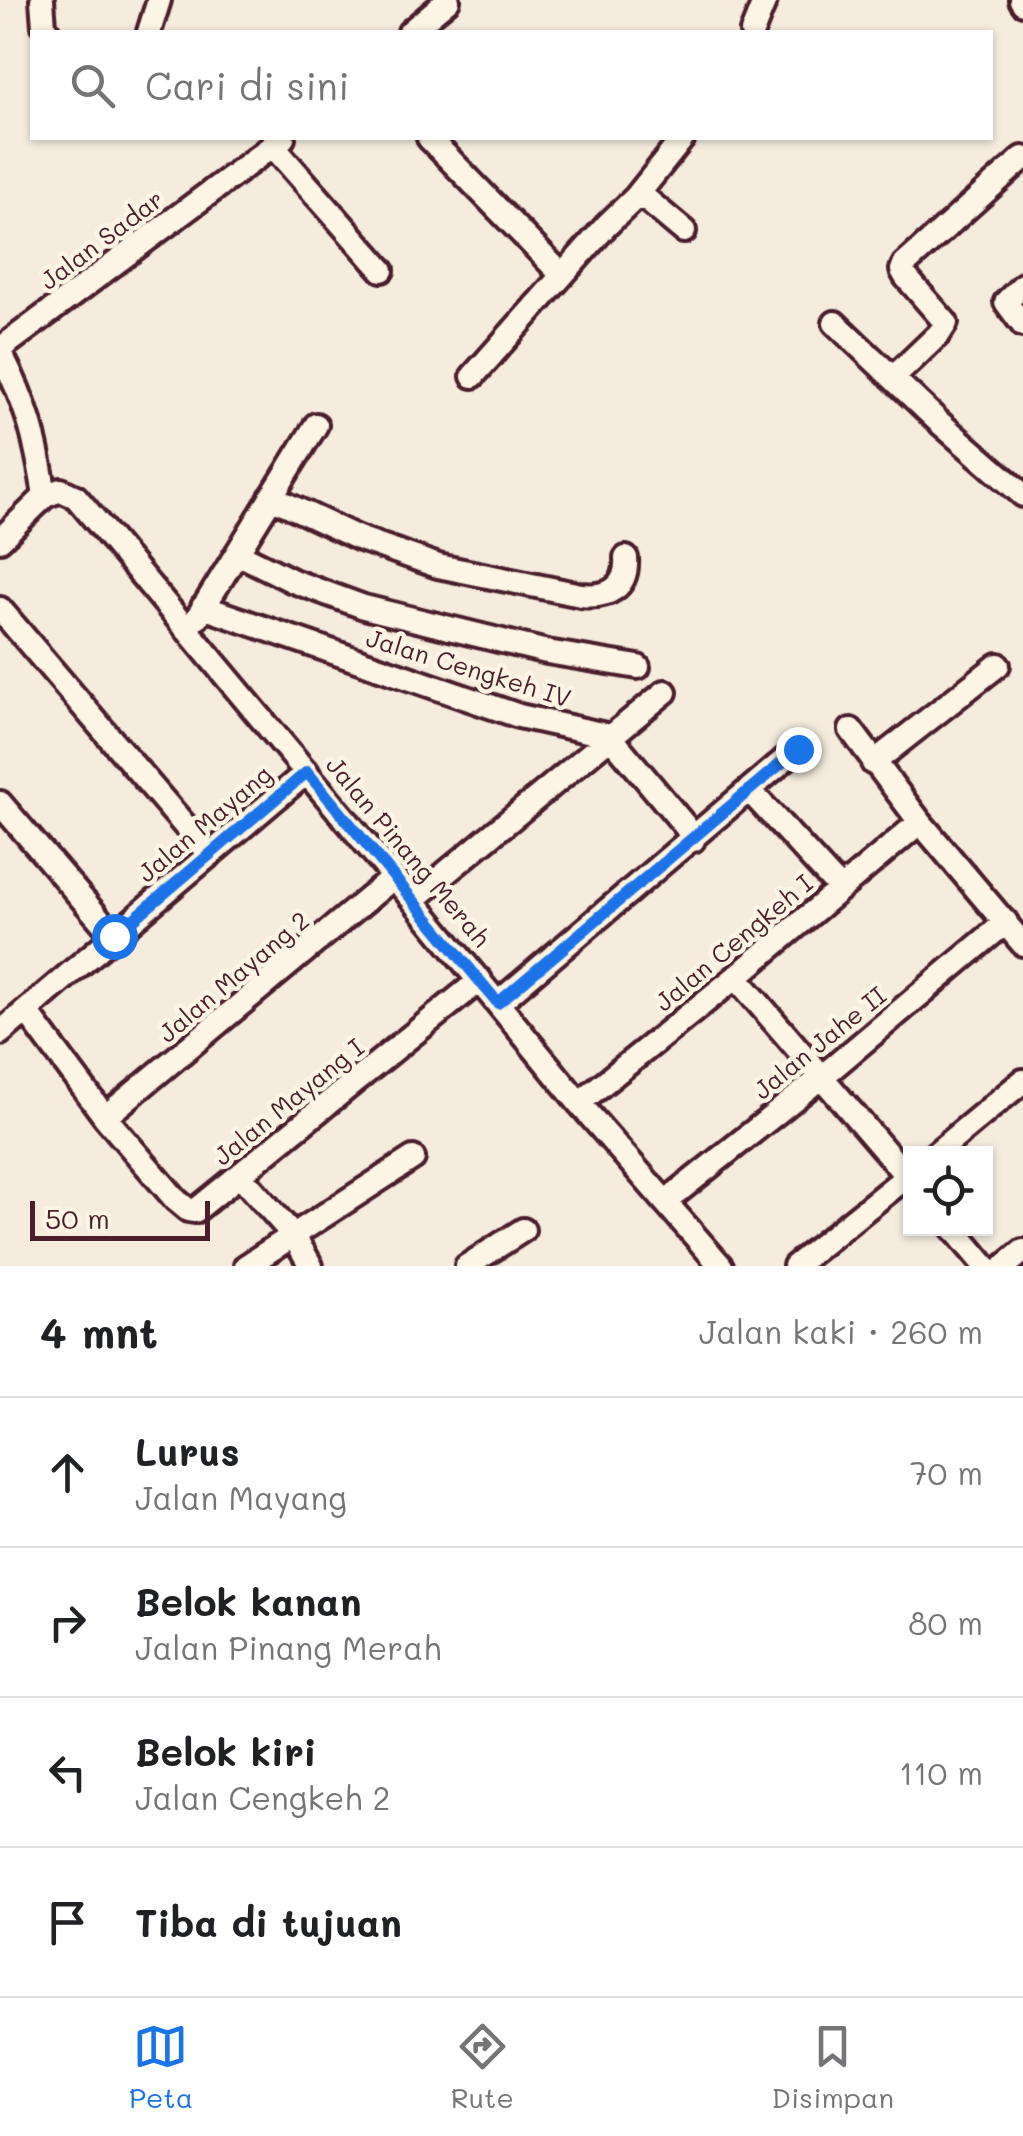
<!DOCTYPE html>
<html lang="id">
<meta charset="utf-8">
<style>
:root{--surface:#fff;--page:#f6f6f6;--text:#202124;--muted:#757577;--line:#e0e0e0;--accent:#1a73e8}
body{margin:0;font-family:Mali,sans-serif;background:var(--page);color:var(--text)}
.controls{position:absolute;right:30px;bottom:30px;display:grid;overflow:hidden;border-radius:0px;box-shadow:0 2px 8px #0004}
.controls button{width:90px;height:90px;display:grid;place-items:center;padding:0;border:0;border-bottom:2px solid var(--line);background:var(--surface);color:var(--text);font:50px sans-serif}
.scale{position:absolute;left:30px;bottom:25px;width:180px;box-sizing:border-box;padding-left:10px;border:5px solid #4a1f2b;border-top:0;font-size:28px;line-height:35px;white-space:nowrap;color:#4a1f2b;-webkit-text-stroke:8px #fcf5e5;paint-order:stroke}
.stop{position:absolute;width:30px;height:30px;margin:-22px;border:8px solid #1a73e8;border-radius:50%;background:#fff}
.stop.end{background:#1a73e8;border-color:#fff;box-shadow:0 2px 10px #0008}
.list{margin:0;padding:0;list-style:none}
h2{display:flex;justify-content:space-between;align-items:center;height:130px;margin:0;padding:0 40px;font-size:42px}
h2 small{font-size:32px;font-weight:400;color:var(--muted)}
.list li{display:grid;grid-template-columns:65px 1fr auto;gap:30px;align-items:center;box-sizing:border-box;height:150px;padding:0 40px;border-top:2px solid var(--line)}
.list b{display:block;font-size:38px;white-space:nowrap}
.list p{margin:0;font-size:32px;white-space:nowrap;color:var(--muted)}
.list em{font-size:32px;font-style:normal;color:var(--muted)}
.icon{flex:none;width:55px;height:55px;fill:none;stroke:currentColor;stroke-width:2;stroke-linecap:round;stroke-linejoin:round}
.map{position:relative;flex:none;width:1023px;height:1266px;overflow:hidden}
.search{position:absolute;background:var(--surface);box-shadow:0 2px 8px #0004;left:30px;right:30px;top:30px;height:110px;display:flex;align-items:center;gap:25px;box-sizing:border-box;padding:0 35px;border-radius:0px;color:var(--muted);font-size:38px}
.sheet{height:730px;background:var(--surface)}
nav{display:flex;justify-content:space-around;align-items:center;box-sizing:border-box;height:140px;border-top:2px solid var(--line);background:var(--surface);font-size:28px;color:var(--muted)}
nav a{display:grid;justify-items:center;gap:5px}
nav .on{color:var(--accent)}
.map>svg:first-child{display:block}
</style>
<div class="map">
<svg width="1023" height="1266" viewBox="0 0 1023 1266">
<rect width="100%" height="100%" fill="#f5ecde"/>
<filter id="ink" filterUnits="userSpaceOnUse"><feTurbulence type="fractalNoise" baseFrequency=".01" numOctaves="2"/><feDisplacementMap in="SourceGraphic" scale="20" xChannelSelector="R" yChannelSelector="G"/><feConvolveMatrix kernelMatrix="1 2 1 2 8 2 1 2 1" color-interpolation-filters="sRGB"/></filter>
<g filter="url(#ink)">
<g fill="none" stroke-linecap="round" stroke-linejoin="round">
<!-- street casing -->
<g stroke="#4a1f2b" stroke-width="30">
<path id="street" d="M42,0L44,26L48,32
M1021,0L1023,3
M149,32L159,0
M410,32L448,0
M752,32L765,0
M429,138L562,275
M272,145L382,270
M635,198L683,138
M1023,285L1006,302L1023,325
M835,323L939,422L1023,495
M0,349L283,138
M0,352C27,404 36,438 45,496
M473,376L607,225L635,198L647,200L684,231
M893,378L939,334L946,323L906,277L902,270L904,265L1023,158
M271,497L358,538L438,566L581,595C608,598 628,588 626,558
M0,540L45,496L61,490L76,497L413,900L579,1103L721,1266
M237,553L293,581L364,607L547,652L638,667
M203,607L519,716L610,736L686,827L693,840
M0,609L210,855
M197,618L316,425
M851,730L920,822L1023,944
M873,763L998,665
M749,790L840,889
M0,803L114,936
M413,900L665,692
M736,977L910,1180
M498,1003L797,749
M27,1012L105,1117L176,1200L188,1210L195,1211L480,980
M0,1033L307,772
M579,1103L736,977L920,822
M105,1117L394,877
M935,1154L1023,1081
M240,1175L294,1236L311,1266
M665,1202L823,1076L1006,922
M953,1228L985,1266
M246,1266L413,1158
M467,1266L523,1230
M795,1266L910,1174
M1005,1266L1023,1251"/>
</g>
<!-- street -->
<use href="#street" stroke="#fcf5e5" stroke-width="22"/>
</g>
</g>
<g fill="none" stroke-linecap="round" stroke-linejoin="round" filter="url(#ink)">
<!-- route -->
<path stroke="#1a73e8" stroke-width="12" d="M114,936L307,772L498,1003L798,749"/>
</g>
<g text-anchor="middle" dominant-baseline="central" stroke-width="9" stroke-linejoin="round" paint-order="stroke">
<!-- street labels -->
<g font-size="25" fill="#4a1f2b" stroke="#fcf5e5">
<text transform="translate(101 239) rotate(-37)">Jalan Sadar</text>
<text transform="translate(469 667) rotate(17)">Jalan Cengkeh IV</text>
<text transform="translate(204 823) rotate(-40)">Jalan Mayang</text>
<text transform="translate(409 851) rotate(50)">Jalan Pinang Merah</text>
<text transform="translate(733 942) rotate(-40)">Jalan Cengkeh I</text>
<text transform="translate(233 976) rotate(-40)">Jalan Mayang 2</text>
<text transform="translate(819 1042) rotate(-39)">Jalan Jahe II</text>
<text transform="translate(288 1101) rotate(-39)">Jalan Mayang I</text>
</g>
</g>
</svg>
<div class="controls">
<button><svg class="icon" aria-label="locate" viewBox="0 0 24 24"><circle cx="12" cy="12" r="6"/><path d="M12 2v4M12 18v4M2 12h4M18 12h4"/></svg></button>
</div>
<div class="scale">50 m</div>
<div class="stop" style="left:114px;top:936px"></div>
<div class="stop end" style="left:798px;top:749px"></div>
<div class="search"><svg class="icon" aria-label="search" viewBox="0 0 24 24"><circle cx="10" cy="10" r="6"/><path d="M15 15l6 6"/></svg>Cari di sini</div>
</div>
<section class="sheet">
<h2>4 mnt<small>Jalan kaki · 260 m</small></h2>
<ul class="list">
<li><svg class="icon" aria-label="ahead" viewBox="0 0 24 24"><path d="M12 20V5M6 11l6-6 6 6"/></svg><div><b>Lurus</b><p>Jalan Mayang</p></div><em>70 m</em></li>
<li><svg class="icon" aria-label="right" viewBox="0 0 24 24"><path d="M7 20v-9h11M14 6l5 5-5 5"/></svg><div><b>Belok kanan</b><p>Jalan Pinang Merah</p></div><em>80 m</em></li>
<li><svg class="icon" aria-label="left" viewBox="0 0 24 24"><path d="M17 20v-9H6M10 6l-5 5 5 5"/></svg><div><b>Belok kiri</b><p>Jalan Cengkeh 2</p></div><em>110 m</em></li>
<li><svg class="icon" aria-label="arrive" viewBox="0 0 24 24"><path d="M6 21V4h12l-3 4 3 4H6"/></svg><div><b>Tiba di tujuan</b></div></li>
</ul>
</section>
<nav>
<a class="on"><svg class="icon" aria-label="map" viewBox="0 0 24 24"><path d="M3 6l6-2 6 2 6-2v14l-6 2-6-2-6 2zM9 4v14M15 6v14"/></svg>Peta</a>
<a><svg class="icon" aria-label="directions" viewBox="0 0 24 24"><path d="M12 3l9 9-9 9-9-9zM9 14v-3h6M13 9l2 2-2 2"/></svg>Rute</a>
<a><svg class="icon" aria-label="saved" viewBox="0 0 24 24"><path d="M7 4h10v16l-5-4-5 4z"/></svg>Disimpan</a>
</nav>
